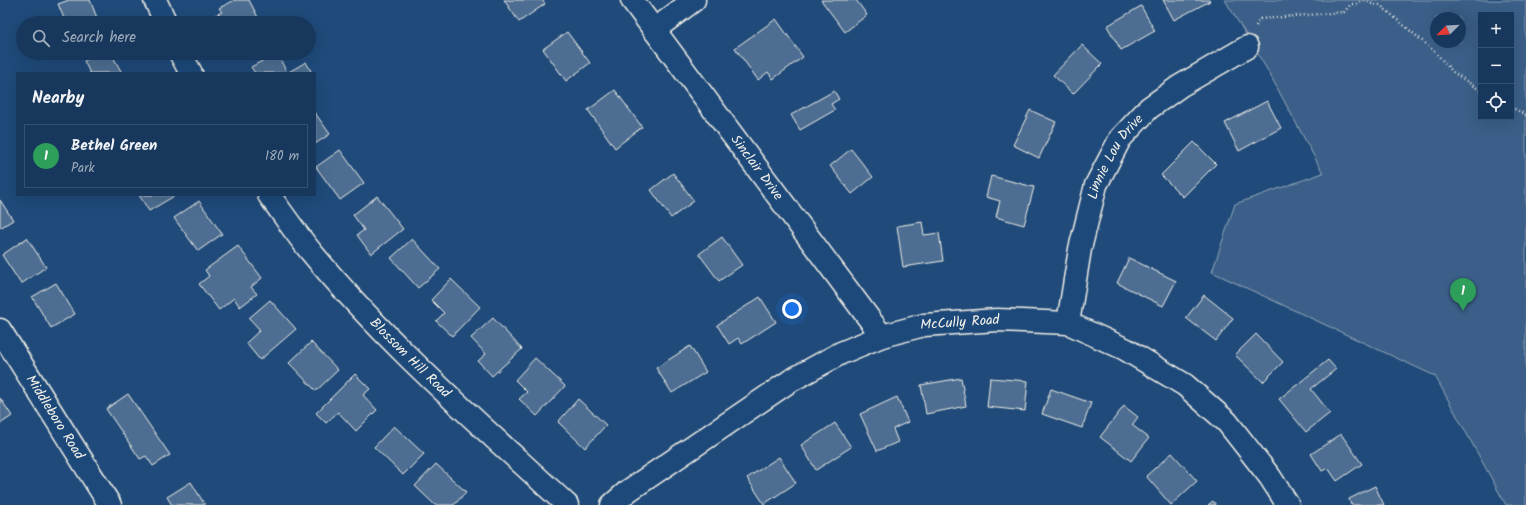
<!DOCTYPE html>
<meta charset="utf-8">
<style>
:root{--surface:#17385c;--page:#203f62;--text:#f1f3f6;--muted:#9eacbb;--line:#365272;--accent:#e69b98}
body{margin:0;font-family:Kalam,sans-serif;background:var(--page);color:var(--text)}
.controls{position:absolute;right:12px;top:12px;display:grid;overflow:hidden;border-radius:0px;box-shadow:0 4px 16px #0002}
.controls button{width:36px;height:36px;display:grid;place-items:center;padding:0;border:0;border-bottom:1px solid var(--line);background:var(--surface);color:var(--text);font:20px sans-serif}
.compass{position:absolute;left:1430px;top:12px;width:36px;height:36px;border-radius:50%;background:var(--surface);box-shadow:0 4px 16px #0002;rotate:246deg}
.you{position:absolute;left:792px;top:309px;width:14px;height:14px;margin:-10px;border:3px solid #fff;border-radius:50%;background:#1a73e8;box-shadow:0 0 0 6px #1a73e833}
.badge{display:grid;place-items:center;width:26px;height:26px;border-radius:50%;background:var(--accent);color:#fff;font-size:13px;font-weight:700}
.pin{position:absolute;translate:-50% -33px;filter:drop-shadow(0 1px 2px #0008)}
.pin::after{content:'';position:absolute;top:21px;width:14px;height:12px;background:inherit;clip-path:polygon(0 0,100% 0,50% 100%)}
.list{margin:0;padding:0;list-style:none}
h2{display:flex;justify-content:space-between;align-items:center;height:52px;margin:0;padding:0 16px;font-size:17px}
h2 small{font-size:13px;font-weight:400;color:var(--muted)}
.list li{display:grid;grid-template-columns:26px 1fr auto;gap:12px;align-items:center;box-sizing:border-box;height:64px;margin:0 8px 8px;padding:0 8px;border:1px solid var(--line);border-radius:0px}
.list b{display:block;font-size:15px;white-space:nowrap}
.list p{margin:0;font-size:13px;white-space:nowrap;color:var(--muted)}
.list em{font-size:13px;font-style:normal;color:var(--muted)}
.icon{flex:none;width:22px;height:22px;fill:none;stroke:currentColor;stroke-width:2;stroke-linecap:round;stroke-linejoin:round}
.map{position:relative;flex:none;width:1526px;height:505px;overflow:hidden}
.search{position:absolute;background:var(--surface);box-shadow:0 4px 16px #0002;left:16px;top:16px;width:300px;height:44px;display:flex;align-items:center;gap:10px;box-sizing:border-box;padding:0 14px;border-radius:22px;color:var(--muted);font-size:15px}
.panel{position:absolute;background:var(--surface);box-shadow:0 4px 16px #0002;left:16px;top:72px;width:300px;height:124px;border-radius:0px}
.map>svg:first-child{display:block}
</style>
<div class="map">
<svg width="1526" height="505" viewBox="0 0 1526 505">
<rect width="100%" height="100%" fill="#1f4a7a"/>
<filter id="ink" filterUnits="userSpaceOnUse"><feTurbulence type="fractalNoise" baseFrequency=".025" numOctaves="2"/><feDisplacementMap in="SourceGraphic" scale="8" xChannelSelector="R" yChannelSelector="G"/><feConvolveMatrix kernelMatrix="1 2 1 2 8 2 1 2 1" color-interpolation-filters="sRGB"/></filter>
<g filter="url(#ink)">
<!-- green -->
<path fill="#3a5f88" stroke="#97a8b8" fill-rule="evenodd" d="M1225,0H1526V505H1506L1435,376L1212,272L1235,204L1323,173L1268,71ZM1481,15H1511V117H1481ZM1436,18H1460V42H1436Z"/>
<!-- building -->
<path fill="#4d6e92" stroke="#f4f1e8" d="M69,0H90L99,23H66L58,4Z
M235,0H249L261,23H216L213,16L222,12L219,8Z
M504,0H542L545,4L519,22Z
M821,0H856L867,15L845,32Z
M1163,0H1209L1210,1L1174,20Z
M1141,6L1155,31L1121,50L1107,26Z
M776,19L803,57L773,79L768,72L758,80L735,48Z
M567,32L590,63L566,81L543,49Z
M1082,45L1102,64L1073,94L1053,75Z
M98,53H111L122,73H90L84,61Z
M277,53L287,73L306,62L312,73H255L251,67Z
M615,90L642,127L615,148L588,110Z
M834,91L839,99L831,104L835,110L800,130L791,115Z
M1267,101L1281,128L1239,151L1225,123Z
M1030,110L1056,122L1039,158L1013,145Z
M315,113L330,134L315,144Z
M1194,142L1216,164L1183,197L1161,175Z
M851,149L873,177L852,194L830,166Z
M340,150L364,183L340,200L316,167Z
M673,173L694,201L671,218L651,190Z
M991,176L1034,187L1024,225L996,217L1000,201L986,197Z
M139,195H176L149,211Z
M377,196L403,229L371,254L357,235L364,230L353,215Z
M0,200L13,220L0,228Z
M199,201L222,234L198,251L174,218Z
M922,222L924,235L939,233L943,261L903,267L897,226Z
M722,237L742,265L719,281L699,254Z
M27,238L46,267L21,284L2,255Z
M412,239L440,269L418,288L391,258Z
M238,246L262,278L251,287L257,294L240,307L234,298L219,310L199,284L209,276L205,270Z
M1129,258L1176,281L1163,306L1117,283Z
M451,279L480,307L452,336L436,321L444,313L431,300Z
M56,283L75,314L51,328L32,297Z
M1204,295L1233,318L1216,341L1186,318Z
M760,297L776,322L742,344L738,338L729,344L717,325Z
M270,300L296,329L260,360L246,343L260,330L249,318Z
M493,318L522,349L492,376L478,361L486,354L471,338Z
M1256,334L1283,362L1263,382L1235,355Z
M311,342L338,370L316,391L289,363Z
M690,346L706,372L672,393L656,368Z
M535,358L565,386L537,416L519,399L527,392L515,380Z
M1328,360L1336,369L1311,389L1330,413L1306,432L1279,399Z
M355,374L370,389L363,395L377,410L356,431L338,412L326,423L316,413Z
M961,378L966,406L926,414L921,385Z
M990,378L1028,381L1025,411L987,407Z
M1051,389L1091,403L1082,428L1042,414Z
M128,394L170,455L153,466L146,456L140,459L106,409Z
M897,397L908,422L893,429L898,442L877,451L860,414Z
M0,398L12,416L0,424Z
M578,399L606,425L585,448L558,422Z
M1124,406L1138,417L1132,425L1149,438L1131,461L1100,437Z
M835,423L851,447L816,470L801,445Z
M394,426L424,454L403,475L374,447Z
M1341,434L1362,464L1337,481L1328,468L1322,471L1311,454Z
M1172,453L1197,481L1171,505L1146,476Z
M779,457L796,483L764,504L747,478Z
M436,464L466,492L454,505H435L415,486Z
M191,482L205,505H172L167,497Z
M1375,486L1384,505H1351L1349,499Z
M1213,501L1216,505H1208Z"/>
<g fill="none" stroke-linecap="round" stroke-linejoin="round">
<!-- minor casing -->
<g stroke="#f4f1e8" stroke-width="25">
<g id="minor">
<path d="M155,0L166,23"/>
<path id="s1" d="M632,0L882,336"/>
<path d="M654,30L694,0"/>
<path d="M180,53L191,73"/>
<path id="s2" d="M269,195C283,214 297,235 312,253C388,345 480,424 567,505"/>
<path id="s3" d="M1068,323L1080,249L1096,185L1120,139L1149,108L1180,86L1247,47"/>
<path id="s4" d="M0,330L110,505"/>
<path id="s5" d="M612,505L628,491L790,381L841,353L882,336L924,325L997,320L1068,323L1125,349L1185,385L1227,422L1270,477L1288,505"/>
</g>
</g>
<!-- path -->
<path stroke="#f4f1e8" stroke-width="2.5" stroke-dasharray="1 3" stroke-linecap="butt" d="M1364,0L1372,4L1380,5L1434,51L1453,72L1481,91
M1256,26L1260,19L1344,12L1351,4H1357L1363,0
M1511,107L1526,115"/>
<!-- minor -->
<use href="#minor" stroke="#1f4a7a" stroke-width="22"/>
</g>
</g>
<g text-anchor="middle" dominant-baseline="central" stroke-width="3.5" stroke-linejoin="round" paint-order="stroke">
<!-- street labels -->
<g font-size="14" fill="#f4f1e8" stroke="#1f4a7a">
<text stroke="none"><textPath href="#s3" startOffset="175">Linnie Lou Drive</textPath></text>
<text stroke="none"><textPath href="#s1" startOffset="209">Sinclair Drive</textPath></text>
<text stroke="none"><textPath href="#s5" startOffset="399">McCully Road</textPath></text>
<text stroke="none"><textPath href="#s2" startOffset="216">Blossom Hill Road</textPath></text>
<text stroke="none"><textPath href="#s4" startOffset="103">Middleboro Road</textPath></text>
</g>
</g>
</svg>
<div class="controls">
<button>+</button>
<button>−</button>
<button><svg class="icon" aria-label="locate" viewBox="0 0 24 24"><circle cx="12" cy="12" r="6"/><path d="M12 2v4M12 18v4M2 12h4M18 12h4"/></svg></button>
</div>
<svg class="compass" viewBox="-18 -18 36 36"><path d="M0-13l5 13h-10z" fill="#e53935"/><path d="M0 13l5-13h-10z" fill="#9eacbb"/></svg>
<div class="you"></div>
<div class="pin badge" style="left:1463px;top:311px;background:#2e9e5b">1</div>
<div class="search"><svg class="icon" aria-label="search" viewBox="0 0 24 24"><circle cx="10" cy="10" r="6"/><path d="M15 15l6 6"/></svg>Search here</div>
<section class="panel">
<h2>Nearby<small></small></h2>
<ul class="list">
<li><span class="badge" style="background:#2e9e5b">1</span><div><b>Bethel Green</b><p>Park</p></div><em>180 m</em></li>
</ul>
</section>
</div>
